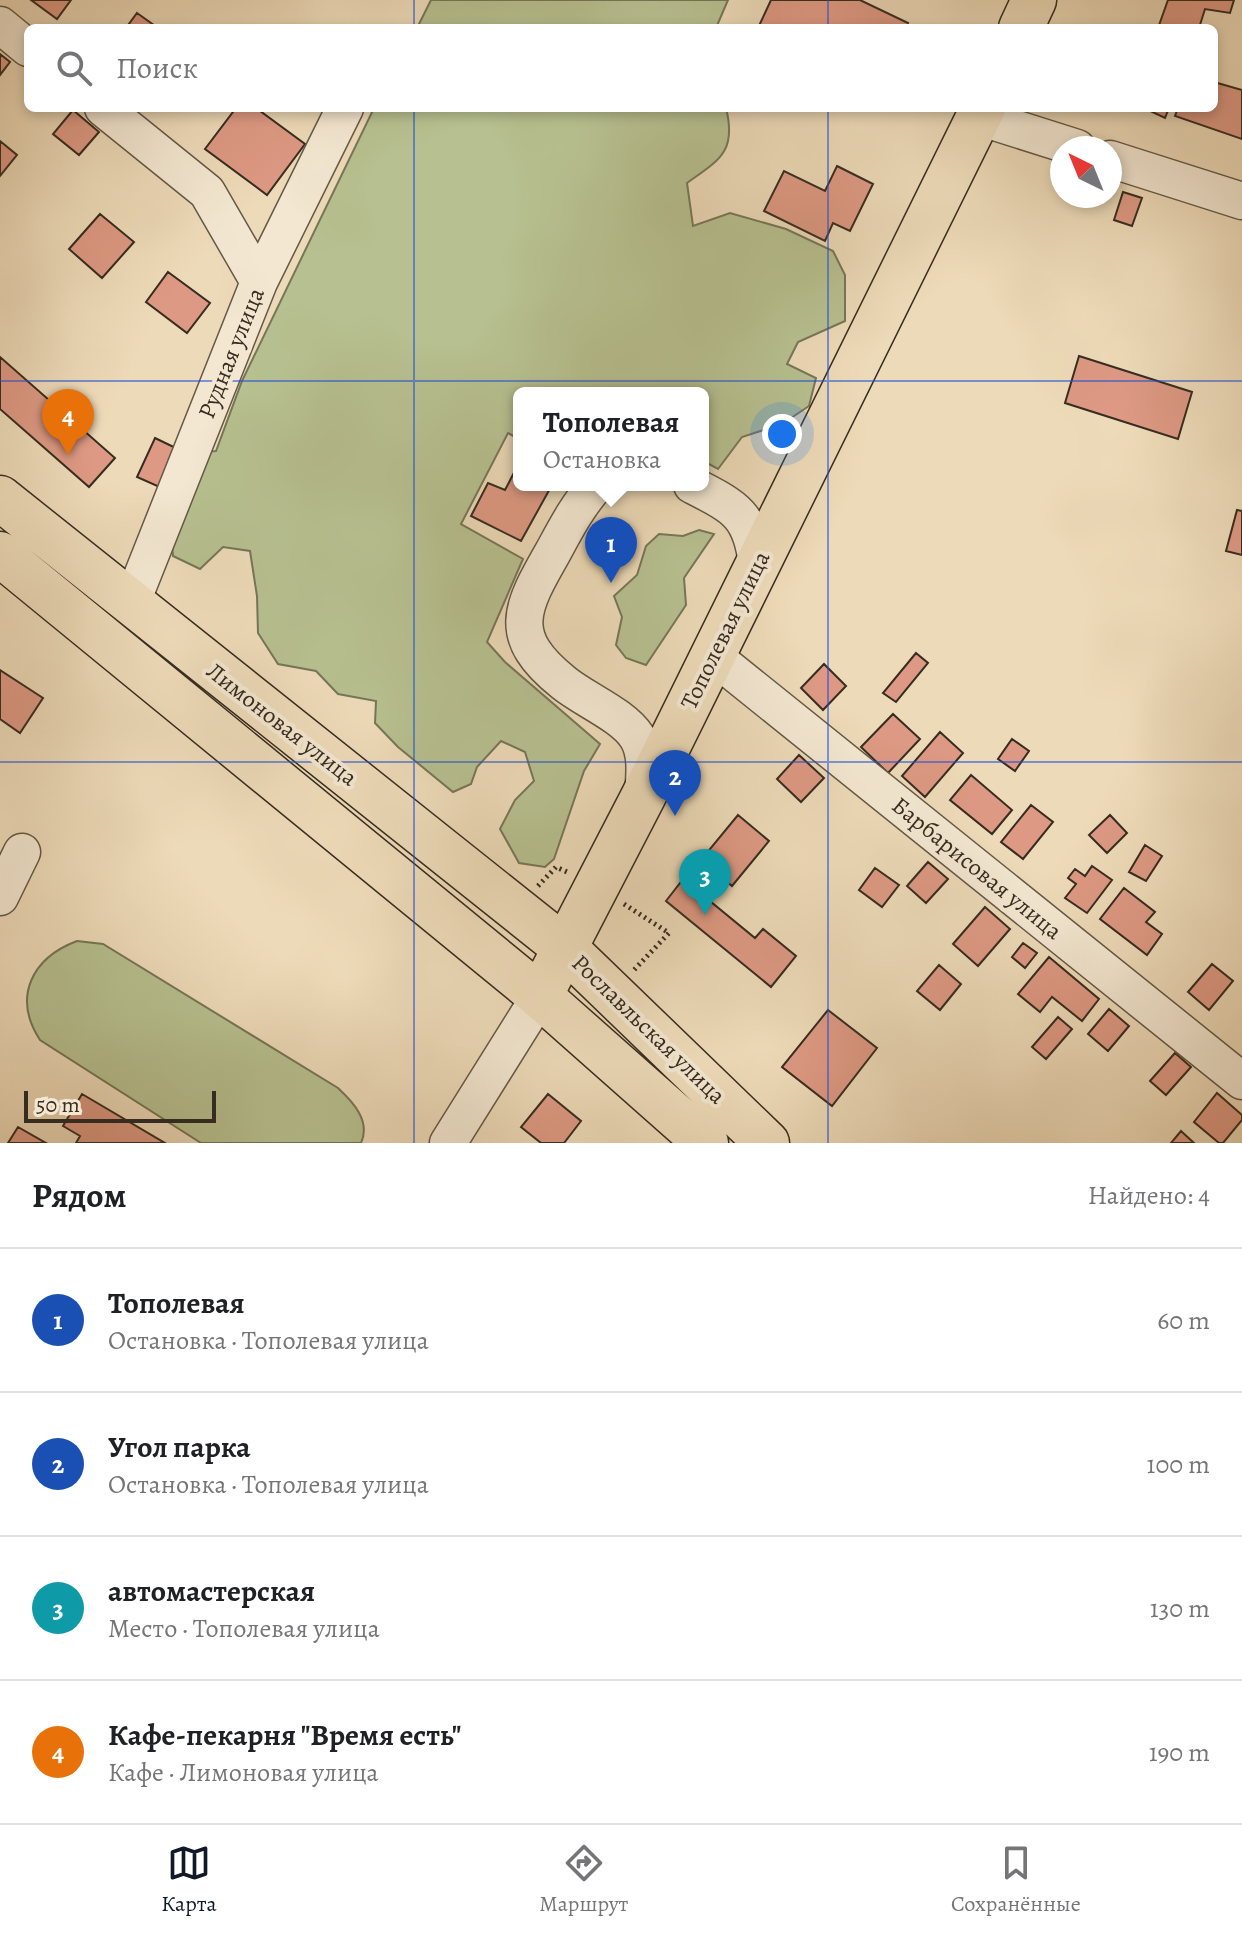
<!DOCTYPE html>
<html lang="ru">
<meta charset="utf-8">
<style>
:root{--surface:#fff;--page:#f6f6f6;--text:#202124;--muted:#757577;--line:#e0e0e0;--accent:#111827}
body{margin:0;font-family:Alegreya,serif;background:var(--page);color:var(--text)}
.compass{position:absolute;left:1050px;top:136px;width:72px;height:72px;border-radius:50%;background:var(--surface);box-shadow:0 4px 12px #0003;rotate:317deg}
.scale{position:absolute;left:24px;bottom:20px;width:192px;box-sizing:border-box;padding-left:8px;border:4px solid #362c20;border-top:0;font-size:22px;line-height:28px;white-space:nowrap;color:#362c20;-webkit-text-stroke:6px #f3e7d1;paint-order:stroke}
.you{position:absolute;left:782px;top:434px;width:28px;height:28px;margin:-20px;border:6px solid #fff;border-radius:50%;background:#1a73e8;box-shadow:0 0 0 12px #1a73e833}
.badge{display:grid;place-items:center;width:52px;height:52px;border-radius:50%;background:var(--accent);color:#fff;font-size:26px;font-weight:700}
.pin{position:absolute;translate:-50% -66px;filter:drop-shadow(0 2px 4px #0008)}
.pin::after{content:'';position:absolute;top:42px;width:28px;height:24px;background:inherit;clip-path:polygon(0 0,100% 0,50% 100%)}
.popup{position:absolute;left:513px;top:387px;width:196px;height:104px;box-sizing:border-box;display:grid;place-content:center;border-radius:12px;background:var(--surface);filter:drop-shadow(0 2px 6px #0005);font-size:26px;white-space:nowrap;color:var(--muted)}
.popup b{font-size:30px;color:var(--text)}
.popup::after{content:'';position:absolute;left:50%;top:100%;margin-left:-16px;border:16px solid transparent;border-top-color:var(--surface)}
.list{margin:0;padding:0;list-style:none}
h2{display:flex;justify-content:space-between;align-items:center;height:104px;margin:0;padding:0 32px;font-size:34px}
h2 small{font-size:26px;font-weight:400;color:var(--muted)}
.list li{display:grid;grid-template-columns:52px 1fr auto;gap:24px;align-items:center;box-sizing:border-box;height:144px;padding:0 32px;border-top:2px solid var(--line)}
.list b{display:block;font-size:30px;white-space:nowrap}
.list p{margin:0;font-size:26px;white-space:nowrap;color:var(--muted)}
.list em{font-size:26px;font-style:normal;color:var(--muted)}
.icon{flex:none;width:44px;height:44px;fill:none;stroke:currentColor;stroke-width:2;stroke-linecap:round;stroke-linejoin:round}
.map{position:relative;flex:none;width:1242px;height:1143px;overflow:hidden}
.search{position:absolute;background:var(--surface);box-shadow:0 4px 12px #0003;left:24px;right:24px;top:24px;height:88px;display:flex;align-items:center;gap:20px;box-sizing:border-box;padding:0 28px;border-radius:12px;color:var(--muted);font-size:30px}
.sheet{height:680px;background:var(--surface)}
nav{display:flex;justify-content:space-around;align-items:center;box-sizing:border-box;height:112px;border-top:2px solid var(--line);background:var(--surface);font-size:22px;color:var(--muted)}
nav a{display:grid;justify-items:center;gap:4px}
nav .on{color:var(--accent)}
.map>svg:first-child{display:block}
</style>
<div class="map">
<svg width="1242" height="1143" viewBox="0 0 1242 1143">
<rect width="100%" height="100%" fill="#eddab8"/>
<filter id="stains"><feTurbulence type="fractalNoise" baseFrequency=".0025" numOctaves="4"/><feColorMatrix values="0 0 0 0 .2 0 0 0 0 .09 0 0 0 0 .02 0 0 0 .5 -.17"/></filter>
<radialGradient id="worn" r=".72"><stop offset=".6" stop-color="#630" stop-opacity="0"/><stop offset="1" stop-color="#630" stop-opacity=".3"/></radialGradient>
<!-- green -->
<path fill="#b7c090" stroke="#767658" stroke-width="2" d="M431,0H728L716,28H417Z
M374,108H726C737,152 719,160 687,183L693,226L730,213L786,229L833,251L845,275V321L798,342L787,364L816,378L809,406L782,424L742,437L718,469L703,461V393H519V439L508,433L461,524L523,559L487,642L505,662L600,744L584,771L554,859L545,867L519,863L500,829L515,800L534,781L525,752L501,741L477,767L471,784L453,792L398,747L375,723L376,701L338,694L316,671L278,664L258,633L257,596L250,551L223,547L200,569L173,556L169,515L202,452L216,451L242,381Z
M699,530L714,534L684,578L686,605L646,665L626,658L616,645L622,617L614,596L637,575L646,546L659,534L683,536Z
M77,941L103,944L338,1088C353,1102 371,1121 361,1143H201L40,1040C12,997 32,958 77,941Z"/>
<!-- building -->
<path fill="#dd9983" stroke="#362c20" stroke-width="2" d="M31,0H71L57,19Z
M771,0H860L908,23L905,28H758Z
M1168,0H1234L1230,13L1205,9L1199,28H1158Z
M137,13L158,28H126Z
M0,54L10,62L0,75Z
M1214,82L1242,90V139L1175,116L1178,108H1214Z
M236,108H256L305,144L267,195L205,149Z
M1144,108H1169L1165,118Z
M73,110L99,132L79,155L53,134Z
M0,141L17,155L0,176Z
M837,166L873,184L850,231L833,223L825,241L764,211L784,171L825,191Z
M1123,192L1142,198L1132,226L1114,220Z
M100,214L134,242L102,278L69,249Z
M168,272L210,303L187,333L146,302Z
M1079,356L1192,392L1178,439L1065,403Z
M0,357L115,458L89,487L0,409Z
M155,438L182,451L164,489L137,477Z
M519,463V485H552L521,541L471,516L488,483L505,490Z
M1237,510L1242,511V555L1226,551Z
M916,653L928,663L896,702L883,693Z
M824,664L846,686L823,710L801,688Z
M0,670L43,698L20,733L0,719Z
M893,714L920,739L888,773L861,747Z
M940,732L963,753L925,797L902,776Z
M1012,739L1029,751L1015,771L998,759Z
M799,755L824,778L801,802L777,779Z
M971,775L1012,810L992,834L950,800Z
M1031,805L1053,822L1023,859L1001,842Z
M738,815L769,841L732,886L715,872L699,892L755,938L763,929L796,956L771,987L666,901L684,878L694,886L714,862L705,855Z
M1110,815L1127,833L1107,853L1089,835Z
M1145,845L1162,856L1146,881L1129,872Z
M928,862L948,879L926,903L907,886Z
M1092,866L1112,880L1087,913L1065,898L1076,884L1068,878L1075,869L1085,876Z
M875,868L899,885L882,907L859,890Z
M1124,888L1155,912L1146,922L1162,934L1147,955L1100,919Z
M985,907L1010,929L978,966L953,944Z
M1023,943L1037,953L1025,968L1012,957Z
M1049,957L1099,999L1082,1021L1052,997L1040,1012L1018,994Z
M1212,964L1233,981L1209,1010L1188,992Z
M939,965L961,984L940,1010L917,991Z
M1109,1009L1129,1026L1108,1051L1088,1034Z
M828,1010L877,1048L832,1106L782,1067Z
M1058,1017L1072,1029L1046,1059L1032,1047Z
M1175,1053L1191,1067L1166,1095L1150,1081Z
M1217,1093L1242,1115V1120L1223,1143H1219L1194,1122Z
M82,1094L165,1143H76L80,1136L63,1126Z
M548,1094L581,1121L564,1143H541L521,1127Z
M18,1127L46,1143H8Z
M1181,1131L1194,1143H1171Z"/>
<g fill="none" stroke-linecap="round" stroke-linejoin="round">
<!-- minor casing -->
<g stroke="#645846" stroke-width="39">
<path id="minor" d="M0,25L28,48
M103,108L207,192L259,282
M979,117L1077,148
M1110,159L1242,201
M596,485C578,505 566,528 553,552C521,608 505,636 564,683C585,700 623,715 637,737C648,755 644,778 643,797
M692,485C735,507 751,514 757,564
M131,604L259,282L345,108
M712,655L1242,1081
M0,897L22,852
M448,1143L540,996"/>
</g>
<!-- major casing -->
<g stroke="#362c20" stroke-width="47">
<path id="major" d="M1021,28L1034,0
M540,996L643,797L983,108"/>
</g>
<!-- highway casing -->
<g stroke="#362c20" stroke-width="47">
<path id="highway" d="M0,498L565,948L767,1143
M0,554L540,996L706,1143"/>
</g>
<!-- path -->
<path stroke="#362c20" stroke-width="5" stroke-dasharray="2 4" stroke-linecap="butt" d="M538,886L556,867L567,872
M624,904L669,933L633,971"/>
<!-- minor -->
<use href="#minor" stroke="#f3e7d1" stroke-width="36"/>
<!-- major -->
<use href="#major" stroke="#eddab8" stroke-width="44"/>
<!-- highway -->
<use href="#highway" stroke="#eddab8" stroke-width="44"/>
</g>
<!-- grid -->
<path fill="none" stroke="#1d4ed8" stroke-width="2" stroke-opacity="0.55" d="M414,0V28M828,0V28M414,108V1143M828,108V1143M0,381H1242M0,762H1242"/>
<g text-anchor="middle" dominant-baseline="central" stroke-width="8" stroke-linejoin="round" paint-order="stroke">
<!-- street labels -->
<g font-size="24" fill="#362c20" stroke="#f3e7d1">
<text transform="translate(231 353) rotate(-68)">Рудная улица</text>
<text transform="translate(725 630) rotate(-64)">Тополевая улица</text>
<text transform="translate(282 724) rotate(38)">Лимоновая улица</text>
<text transform="translate(977 868) rotate(39)">Барбарисовая улица</text>
<text transform="translate(649 1029) rotate(44)">Рославльская улица</text>
</g>
</g>
<rect width="100%" height="100%" filter="url(#stains)"/>
<rect width="100%" height="100%" fill="url(#worn)"/>
</svg>
<svg class="compass" viewBox="-18 -18 36 36"><path d="M0-13l5 13h-10z" fill="#e53935"/><path d="M0 13l5-13h-10z" fill="#757577"/></svg>
<div class="scale">50 m</div>
<div class="you"></div>
<div class="pin badge" style="left:611px;top:583px;background:#1a4fb4">1</div>
<div class="popup"><b>Тополевая</b>Остановка</div>
<div class="pin badge" style="left:675px;top:816px;background:#1a4fb4">2</div>
<div class="pin badge" style="left:705px;top:915px;background:#0f9aa8">3</div>
<div class="pin badge" style="left:68px;top:455px;background:#e8710a">4</div>
<div class="search"><svg class="icon" aria-label="search" viewBox="0 0 24 24"><circle cx="10" cy="10" r="6"/><path d="M15 15l6 6"/></svg>Поиск</div>
</div>
<section class="sheet">
<h2>Рядом<small>Найдено: 4</small></h2>
<ul class="list">
<li><span class="badge" style="background:#1a4fb4">1</span><div><b>Тополевая</b><p>Остановка · Тополевая улица</p></div><em>60 m</em></li>
<li><span class="badge" style="background:#1a4fb4">2</span><div><b>Угол парка</b><p>Остановка · Тополевая улица</p></div><em>100 m</em></li>
<li><span class="badge" style="background:#0f9aa8">3</span><div><b>автомастерская</b><p>Место · Тополевая улица</p></div><em>130 m</em></li>
<li><span class="badge" style="background:#e8710a">4</span><div><b>Кафе-пекарня &quot;Время есть&quot;</b><p>Кафе · Лимоновая улица</p></div><em>190 m</em></li>
</ul>
</section>
<nav>
<a class="on"><svg class="icon" aria-label="map" viewBox="0 0 24 24"><path d="M3 6l6-2 6 2 6-2v14l-6 2-6-2-6 2zM9 4v14M15 6v14"/></svg>Карта</a>
<a><svg class="icon" aria-label="directions" viewBox="0 0 24 24"><path d="M12 3l9 9-9 9-9-9zM9 14v-3h6M13 9l2 2-2 2"/></svg>Маршрут</a>
<a><svg class="icon" aria-label="saved" viewBox="0 0 24 24"><path d="M7 4h10v16l-5-4-5 4z"/></svg>Сохранённые</a>
</nav>
